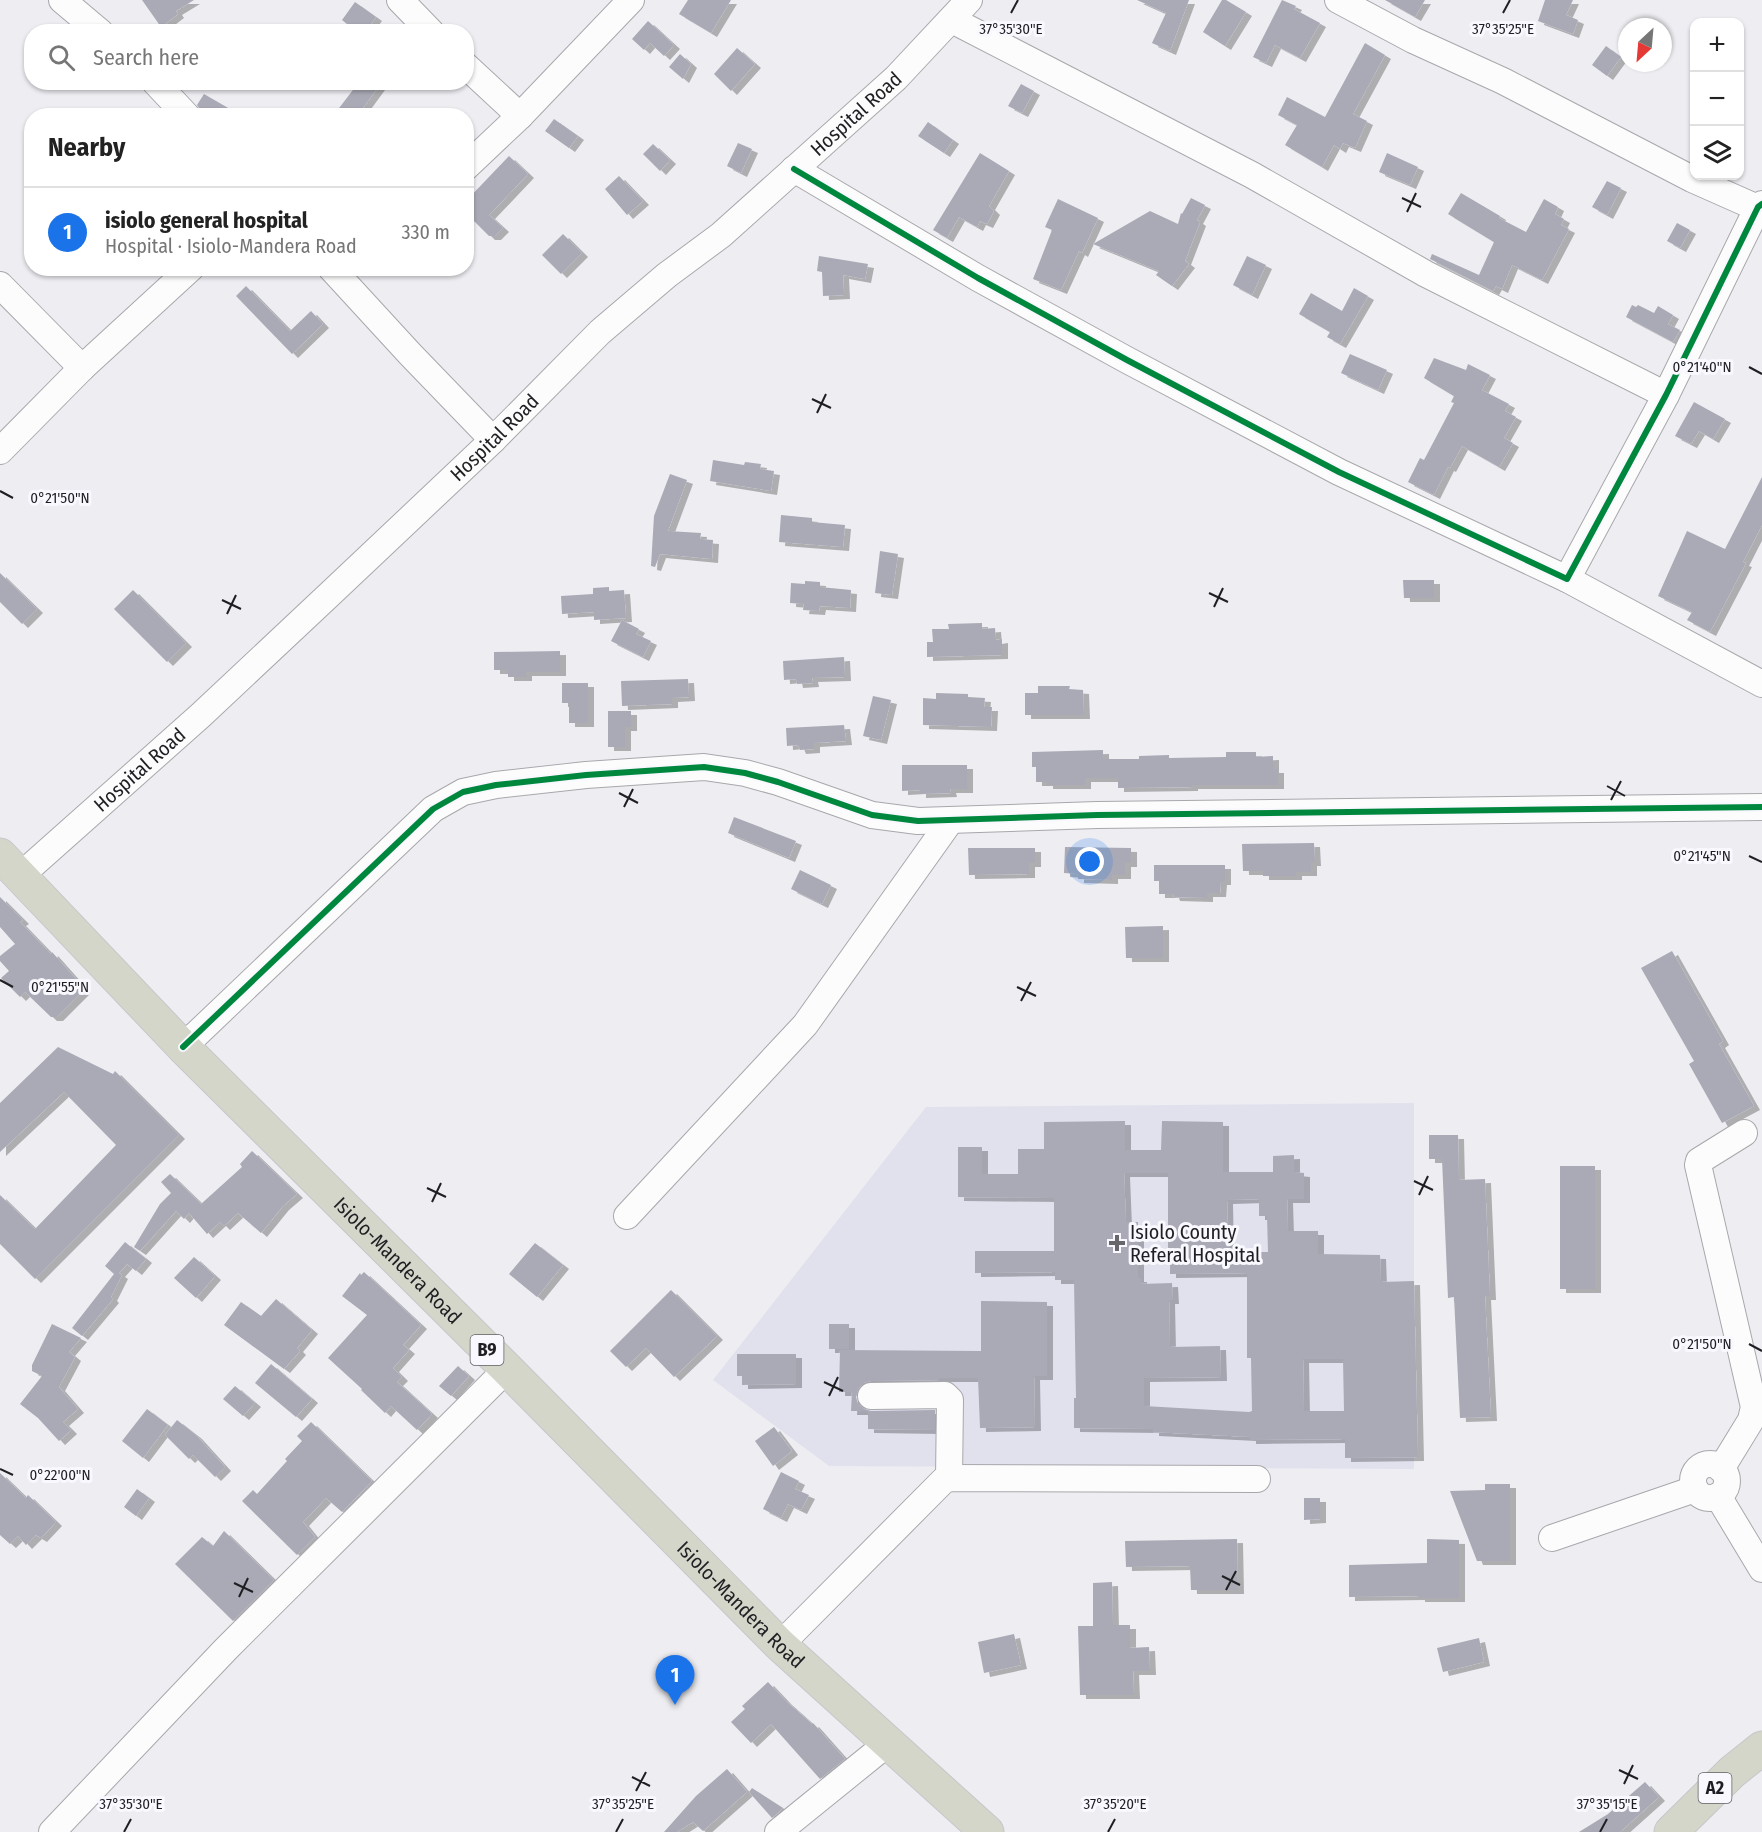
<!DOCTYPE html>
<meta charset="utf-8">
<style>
:root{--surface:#fff;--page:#f2f2f2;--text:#222;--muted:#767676;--line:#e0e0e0;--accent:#1a73e8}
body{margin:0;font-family:"Fira Sans Condensed",sans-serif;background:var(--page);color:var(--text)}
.controls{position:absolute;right:18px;top:18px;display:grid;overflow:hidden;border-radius:12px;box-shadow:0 2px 4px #0004}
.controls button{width:54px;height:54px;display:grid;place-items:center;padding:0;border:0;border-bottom:2px solid var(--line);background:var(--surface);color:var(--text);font:30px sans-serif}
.compass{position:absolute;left:1618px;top:18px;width:54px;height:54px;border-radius:50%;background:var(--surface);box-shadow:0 2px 4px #0004;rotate:206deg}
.you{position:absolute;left:1090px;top:862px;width:21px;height:21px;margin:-15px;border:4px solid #fff;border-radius:50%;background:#1a73e8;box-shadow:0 0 0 9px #1a73e833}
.badge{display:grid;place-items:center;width:39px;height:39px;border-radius:50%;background:var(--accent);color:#fff;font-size:20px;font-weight:700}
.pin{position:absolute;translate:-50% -50px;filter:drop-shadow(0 2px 3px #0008)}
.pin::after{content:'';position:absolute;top:32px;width:21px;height:18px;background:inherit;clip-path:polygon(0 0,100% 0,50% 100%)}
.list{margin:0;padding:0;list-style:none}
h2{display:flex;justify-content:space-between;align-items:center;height:78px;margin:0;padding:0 24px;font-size:26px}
h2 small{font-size:20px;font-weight:400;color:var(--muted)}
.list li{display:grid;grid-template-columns:39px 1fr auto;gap:18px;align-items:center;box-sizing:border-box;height:90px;padding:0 24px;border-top:2px solid var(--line)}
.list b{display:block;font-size:22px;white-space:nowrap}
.list p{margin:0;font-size:20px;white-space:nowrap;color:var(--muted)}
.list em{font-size:20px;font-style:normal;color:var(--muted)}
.icon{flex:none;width:33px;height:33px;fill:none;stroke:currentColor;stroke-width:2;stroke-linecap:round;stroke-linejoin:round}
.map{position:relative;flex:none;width:1762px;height:1832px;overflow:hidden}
.search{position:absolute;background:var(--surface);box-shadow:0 2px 4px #0004;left:24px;top:24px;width:450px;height:66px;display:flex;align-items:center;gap:15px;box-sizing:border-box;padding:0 21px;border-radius:24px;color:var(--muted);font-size:22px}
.panel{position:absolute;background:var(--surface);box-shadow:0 2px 4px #0004;left:24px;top:108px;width:450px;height:168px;border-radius:24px}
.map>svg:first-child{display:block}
</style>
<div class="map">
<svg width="1762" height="1832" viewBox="0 0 1762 1832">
<defs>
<filter id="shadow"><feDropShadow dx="6" dy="4" stdDeviation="0" flood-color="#0004"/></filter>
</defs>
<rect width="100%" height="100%" fill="#ededf2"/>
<!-- built -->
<path fill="#e0e1ed" d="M1414,1103V1469L829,1466L713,1380L926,1107Z"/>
<!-- building -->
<path fill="#aaaab6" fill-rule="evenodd" filter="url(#shadow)" d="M142,0H194L176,11L178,14L161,27Z
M688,0H731L711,33L679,14Z
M1137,0H1189L1170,51L1152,43L1166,13Z
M1222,0H1226L1246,12L1225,46L1203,32Z
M1282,0L1296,6L1294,9L1320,23L1300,58L1275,45L1266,63L1253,57Z
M1385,0H1425L1415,17Z
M1545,0H1573L1566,15L1578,20L1573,34L1538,21Z
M355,2L376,17L365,32H357L342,20Z
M648,21L674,45L664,56L650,43L644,50L632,39Z
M1365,43L1385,55L1353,114L1367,121L1355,148L1343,143L1340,149L1334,145L1322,167L1285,145L1297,125L1278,115L1287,97L1325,117Z
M1606,46L1621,57L1607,76L1592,65Z
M737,48L755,64L731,91L714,74Z
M680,54L691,64L683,79L669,67Z
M359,82H382L357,116H333Z
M1021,84L1034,91L1022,113L1008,106Z
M204,94L242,116H208L201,111L197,105Z
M554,119L578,136L569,148L545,131Z
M928,122L953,140L944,153L918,136Z
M738,143L752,149L741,173L727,166Z
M653,144L670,160L660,171L643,154Z
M980,153L1009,171L989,206L994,211L987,224L980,221L977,227L959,217L947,238L933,230Z
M1387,153L1418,167L1410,185L1379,172Z
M509,156L528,174L489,215L503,228L495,236H489L466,213V201Z
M619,176L643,201L627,215L605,189Z
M1607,181L1621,188L1607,215L1592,207Z
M1461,193L1500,216L1499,218L1526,232L1544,199L1558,207L1555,214L1564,219L1561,225L1569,229L1542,280L1512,265L1502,289L1496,286L1493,291L1430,259L1432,254L1479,275L1494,242L1448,214Z
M1191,198L1205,205L1197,220L1200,222L1185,261L1189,264L1172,286L1156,275L1159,271L1093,244L1150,211L1178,224L1181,213L1182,214Z
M1058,199L1098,218L1082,253L1079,251L1061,290L1033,279L1052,230L1045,227Z
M1677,223L1690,230L1680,248L1667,241Z
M563,234L582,253L561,274L542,255Z
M819,256L868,264L865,279L843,275L844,295L823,296L822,272L817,271Z
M1247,256L1266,265L1252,295L1233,285Z
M246,286L290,331L311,311L323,324L292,354L236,296Z
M1354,288L1368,296L1340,344L1327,337L1330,332L1299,314L1311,293L1342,311Z
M1632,305L1636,307L1638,305L1654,313L1658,306L1673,315L1668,324L1680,330L1673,342L1626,317Z
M1350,354L1387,370L1378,390L1341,373Z
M1434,358L1466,370L1468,364L1490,375L1482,390L1509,404L1505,411L1516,417L1504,438L1513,443L1499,467L1462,446L1450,468L1448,467L1434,495L1408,482L1420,458L1424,460L1454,403L1451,402L1454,396L1424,378Z
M1694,402L1725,419L1713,439L1699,431L1691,444L1675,436Z
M713,460L744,465L745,462L761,464L760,469L774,471L771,491L710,481Z
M670,474L687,480L668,531L701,533L700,539L713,540L712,559L660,554L655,567L651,566L654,516Z
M1762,477V525L1743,562L1746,563L1710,632L1687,620L1692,612L1658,596L1687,531L1725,549Z
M781,515L812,518V522L845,525L843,547L779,542Z
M880,551L898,554L892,595L875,593Z
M0,573L37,609L22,624L0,602Z
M1403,580H1434V598H1404Z
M805,581L820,582V587L851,590L850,608L820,606L819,611L803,610L804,604L790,603L791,583L805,584Z
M609,587V591L624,590L626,618L594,620V612L562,614L561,596L593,594V588Z
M133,590L186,643L167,662L114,609Z
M622,620L639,629L636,634L651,641L643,657L611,641Z
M982,623V629L995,628L996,640L1002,639V655L927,657V642H933L932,629H949L948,624Z
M560,651V672H526V677H508V670H494V652Z
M844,657L845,677L812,678L813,683L797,684L796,679L784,680L783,661Z
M688,679L689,697L672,698V704L622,706L621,681Z
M562,683H588V723H569V703H562Z
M1038,686H1070L1069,689L1083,690L1084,715H1025V693H1038Z
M936,693L968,694V697L985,698L984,707H992L991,727L923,725V698L936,699Z
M873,696L891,700L881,740L863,736Z
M608,711H631V727H625V747H608Z
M844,725L846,741L814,743V749L800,750L798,745L787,746L786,728Z
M1103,750V759H1139V756L1169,755V758L1226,757V752H1256V757L1273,756V769H1278V785H1192V787L1118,788V778H1085V785H1047V782H1036V767H1032V752Z
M902,765H967V789H950L951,793L920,794V790L902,791Z
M734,817L796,841L789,858L728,833Z
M1314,843L1315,862H1311V872H1296V876H1263V871H1243L1242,844Z
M1065,847L1131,848V863H1125V875H1112V880L1078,879V874L1064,873Z
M968,848H1035V863H1029V874L969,875Z
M1154,865H1225V881H1221L1220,893H1207V898L1174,897L1173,894H1159V881H1154Z
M800,870L831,885L822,904L791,889Z
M0,897L23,920L20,922L51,954L52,952L85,989L57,1017H51L25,992L20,997L1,978L9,971L0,961V956L15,944L0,927Z
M1163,926V958H1126L1125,927Z
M1672,951L1723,1041L1719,1044L1754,1106L1722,1123L1689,1064L1694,1061L1641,968Z
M58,1047L113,1074L115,1071L179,1135L35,1279L0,1244V1195L35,1229L116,1145L64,1092L0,1152V1103Z
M1125,1121V1150H1161L1162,1121L1223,1122V1172H1273V1156L1294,1155V1172L1304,1173V1199H1287L1288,1231H1318V1254L1380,1255L1381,1282L1414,1281L1418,1457L1345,1458V1439L1250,1440V1437L1153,1432V1429L1074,1428V1398H1076L1074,1280H1055V1272L975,1273V1251H1054V1198L958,1197V1147H982V1174H1018V1149H1044V1122ZM1124,1173H1168V1253H1170V1274L1247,1273V1358H1251L1252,1411L1249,1412L1144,1406V1378L1221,1377L1220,1346L1170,1347L1169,1300H1173L1172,1283L1141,1284V1278H1138V1222H1126ZM1259,1199V1216H1267L1268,1252H1228L1227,1200ZM1303,1359H1343L1344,1411H1304Z
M1429,1135H1458L1459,1180L1485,1179L1490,1296H1485L1491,1417L1460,1418L1454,1297L1448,1298L1442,1159H1429Z
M252,1151L297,1194L283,1206L261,1233L238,1213L224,1226L220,1222L207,1234L189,1213L184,1219L176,1211L140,1251L134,1247L160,1204L171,1193L161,1182L170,1174L201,1204L242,1167L240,1164Z
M1560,1166H1595V1289H1560Z
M125,1242L146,1259L136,1271L127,1264L119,1273L122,1275L111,1297L113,1299L82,1336L72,1328L114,1274L105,1266Z
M535,1243L563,1265L537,1297L509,1274Z
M194,1257L215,1276L196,1298L174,1278Z
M364,1272L421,1325L403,1345L409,1350L393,1368L402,1377L397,1382L432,1414L417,1430L391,1406L385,1413L361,1390L362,1389L328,1358L367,1315L342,1296L360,1273L361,1275Z
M671,1290L717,1336L674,1377L646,1348L626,1367L610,1351Z
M276,1299L312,1330L297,1348L300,1351L284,1369L224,1325L241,1302L261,1316Z
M981,1301L1047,1302V1376H1034L1035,1427L980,1428L978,1378H939V1380L871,1381L863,1383L858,1389L856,1397L858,1404L864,1409L871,1411L935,1410V1430L868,1429V1411H851L852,1392H839L840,1350L981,1351Z
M52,1324L81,1338L69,1352L75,1357L59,1387L78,1409L63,1422L71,1430L59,1441L38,1418L20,1404L42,1376L32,1371V1365Z
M829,1324H849V1349H829Z
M737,1354H796V1384L742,1385V1376H737Z
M271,1364L312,1399L296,1417L255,1383Z
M458,1366L469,1376L451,1396L439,1386Z
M235,1386L255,1403L243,1416L223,1399Z
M147,1409L168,1425L143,1458L122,1441Z
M177,1420L196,1435L225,1467L215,1477L193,1455L189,1459L165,1435Z
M311,1422L372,1481L342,1512L326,1498L303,1522L315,1537L297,1555L242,1501L253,1490L257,1494L287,1461L285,1459L302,1441L297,1436Z
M774,1427L792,1451L773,1466L755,1441Z
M781,1472L799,1481L795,1489L809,1495L801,1510L788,1504L781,1518L763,1509Z
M0,1473L26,1498L28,1495L56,1522L41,1538L36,1535L26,1545L18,1536L10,1544L0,1535Z
M1485,1484H1510V1561H1477L1450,1491L1485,1490Z
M137,1489L149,1498L136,1516L124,1507Z
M1304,1498H1320V1519L1304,1520Z
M224,1531L274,1580L233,1621L175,1564L202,1537L213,1546Z
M1237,1539L1238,1590H1191L1190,1566L1126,1567L1125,1541Z
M1427,1539L1459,1540V1598H1419V1596L1349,1597V1565L1427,1563Z
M1112,1582L1113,1625H1130V1648L1149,1647L1150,1671H1133L1134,1695H1080L1078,1626H1093V1583Z
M1014,1634L1021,1665L984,1673L978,1642Z
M1479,1638L1484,1662L1443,1672L1437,1648Z
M768,1682L786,1701L812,1724L813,1723L845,1759L820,1779L771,1724L751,1743L731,1722L745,1709L742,1706Z
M727,1769L747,1792L703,1831L693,1822L677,1832H664L696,1796Z
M1645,1782L1659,1797L1620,1832H1579L1608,1814Z
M752,1788L783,1808L772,1818L749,1792Z"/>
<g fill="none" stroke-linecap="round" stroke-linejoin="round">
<!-- minor casing -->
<g stroke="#a8a8ac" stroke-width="28">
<g id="minor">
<path d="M62,0L100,32"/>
<path d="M400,0L431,32"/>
<path d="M1338,0L1413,40L1503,81L1692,179L1762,210"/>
<path d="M952,20L1252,175L1426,274L1666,395"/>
<path d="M466,66L520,116"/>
<path d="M155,82L187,116"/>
<path d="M466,167L520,116L631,0"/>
<path d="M794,169L978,278L1127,360L1339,472L1567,579L1666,395L1758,207L1762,204"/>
<path d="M331,268L410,354L493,440"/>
<path d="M0,285L82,368"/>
<path d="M0,451L82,368L191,268"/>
<path d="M1567,579L1762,684"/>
<path id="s1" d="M20,876L201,715L331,593L493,440L600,332L667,275L721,235L896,78L969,0"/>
<path d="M183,1047L433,809L463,792L496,785L586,775L704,767L745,773L778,782L872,815L918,821L1097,815L1762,807"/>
<path d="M627,1216L805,1025L951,820"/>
<path d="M871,1396L945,1395L950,1400L949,1478"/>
<circle cx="1710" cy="1481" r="17"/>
<path d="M1721,1469L1751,1420L1754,1407L1698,1165L1699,1161L1744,1133"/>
<path d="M1718,1496L1762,1569"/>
<path d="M1552,1538L1695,1489"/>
<path d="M780,1645L943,1481L949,1478L1257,1479"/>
<path d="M52,1832L226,1649L507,1369"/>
<path d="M778,1832L888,1743"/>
</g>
</g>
<!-- highway casing -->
<g stroke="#c7c7ca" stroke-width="35">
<g id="highway">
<path id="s2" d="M0,855L183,1047L507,1369L780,1645L987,1832"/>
<path d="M1671,1832L1732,1772L1762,1748"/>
</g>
</g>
<!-- minor -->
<use href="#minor" stroke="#fcfcfd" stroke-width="26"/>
<!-- highway -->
<use href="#highway" stroke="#d4d6ca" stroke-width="33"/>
<!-- cycleway casing -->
<g stroke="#f8f8fe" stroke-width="10">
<path id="cycleway" d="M794,169L978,278L1127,360L1339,472L1567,579L1666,395L1758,207L1762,204
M183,1047L433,809L463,792L496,785L586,775L704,767L745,773L778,782L872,815L918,821L1097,815L1762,807"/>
</g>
<!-- cycleway -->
<use href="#cycleway" stroke="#00873e" stroke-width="6"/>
</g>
<!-- ticks -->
<path fill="none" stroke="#1f1f23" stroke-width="2" d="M1011,13L1018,0M1503,13L1510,0M1402,198L1421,207M1407,212L1416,193M1749,367L1762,374M812,399L831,408M817,413L826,394M0,491L13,498M1209,593L1228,602M222,600L241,609M1214,607L1223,588M227,614L236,595M1607,786L1625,796M619,793L638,803M1611,800L1621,781M624,807L633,789M1749,856L1762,862M0,980L13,987M1017,987L1036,996M1021,1001L1031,982M1414,1181L1433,1190M427,1188L446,1197M1419,1195L1428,1176M432,1202L441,1183M1749,1344L1762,1351M824,1382L843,1391M829,1396L838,1377M0,1469L13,1475M1222,1576L1240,1585M234,1583L253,1592M1226,1590L1236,1571M239,1597L248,1578M1619,1770L1638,1779M632,1777L650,1786M1624,1784L1633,1765M636,1791L646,1772M124,1832L131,1819M616,1832L623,1819M1108,1832L1115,1819M1600,1832L1607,1819"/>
<!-- markers -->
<path fill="#67676b" stroke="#f8f8fe" stroke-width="2" d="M1114 1234h6v6h6v6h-6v6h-6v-6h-6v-6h6z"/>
<g text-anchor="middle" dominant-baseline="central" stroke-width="6" stroke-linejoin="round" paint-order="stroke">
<!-- shield labels -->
<g fill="#f8f8fe" stroke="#606065" stroke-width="1.5">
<rect x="470.5" y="1335" width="33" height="30" rx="4.5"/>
<rect x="1698.5" y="1773" width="33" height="30" rx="4.5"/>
</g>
<g font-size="18" font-weight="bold" fill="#1f1f23">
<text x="487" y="1350">B9</text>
<text x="1715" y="1788">A2</text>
</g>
<!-- street labels -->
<g font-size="20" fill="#1f1f23" stroke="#f8f8fe">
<text stroke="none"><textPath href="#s1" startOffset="1132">Hospital Road</textPath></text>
<text stroke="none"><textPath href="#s1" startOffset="646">Hospital Road</textPath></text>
<text stroke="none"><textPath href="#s1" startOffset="160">Hospital Road</textPath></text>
<text stroke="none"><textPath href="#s2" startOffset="568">Isiolo-Mandera Road</textPath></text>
<text stroke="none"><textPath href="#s2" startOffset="1054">Isiolo-Mandera Road</textPath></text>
</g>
<!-- poi labels -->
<g font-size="20" fill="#1f1f23" stroke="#f8f8fe" text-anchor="start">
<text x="1130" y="1232">Isiolo County<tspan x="1130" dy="23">Referal Hospital</tspan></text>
</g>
</g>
<g font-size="15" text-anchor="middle" fill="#1f1f23" stroke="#f8f8fe" stroke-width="6" stroke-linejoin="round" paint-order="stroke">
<text x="1011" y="34">37°35'30"E</text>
<text x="1503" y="34">37°35'25"E</text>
<text x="1702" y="372">0°21'40"N</text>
<text x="60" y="503">0°21'50"N</text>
<text x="1702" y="861">0°21'45"N</text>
<text x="60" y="992">0°21'55"N</text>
<text x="1702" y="1349">0°21'50"N</text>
<text x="60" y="1480">0°22'00"N</text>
<text x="131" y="1809">37°35'30"E</text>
<text x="623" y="1809">37°35'25"E</text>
<text x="1115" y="1809">37°35'20"E</text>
<text x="1607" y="1809">37°35'15"E</text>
</g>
</svg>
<div class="controls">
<button>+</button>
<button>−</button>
<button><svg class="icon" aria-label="layers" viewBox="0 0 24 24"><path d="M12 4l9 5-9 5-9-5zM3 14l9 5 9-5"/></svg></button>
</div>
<svg class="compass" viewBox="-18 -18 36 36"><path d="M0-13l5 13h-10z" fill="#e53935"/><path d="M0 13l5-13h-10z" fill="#767676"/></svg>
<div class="you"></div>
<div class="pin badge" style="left:675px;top:1705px">1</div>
<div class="search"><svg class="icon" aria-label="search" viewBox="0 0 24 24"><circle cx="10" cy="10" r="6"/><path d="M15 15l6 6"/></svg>Search here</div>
<section class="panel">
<h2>Nearby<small></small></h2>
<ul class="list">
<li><span class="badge">1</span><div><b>isiolo general hospital</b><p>Hospital · Isiolo-Mandera Road</p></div><em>330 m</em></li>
</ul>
</section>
</div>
